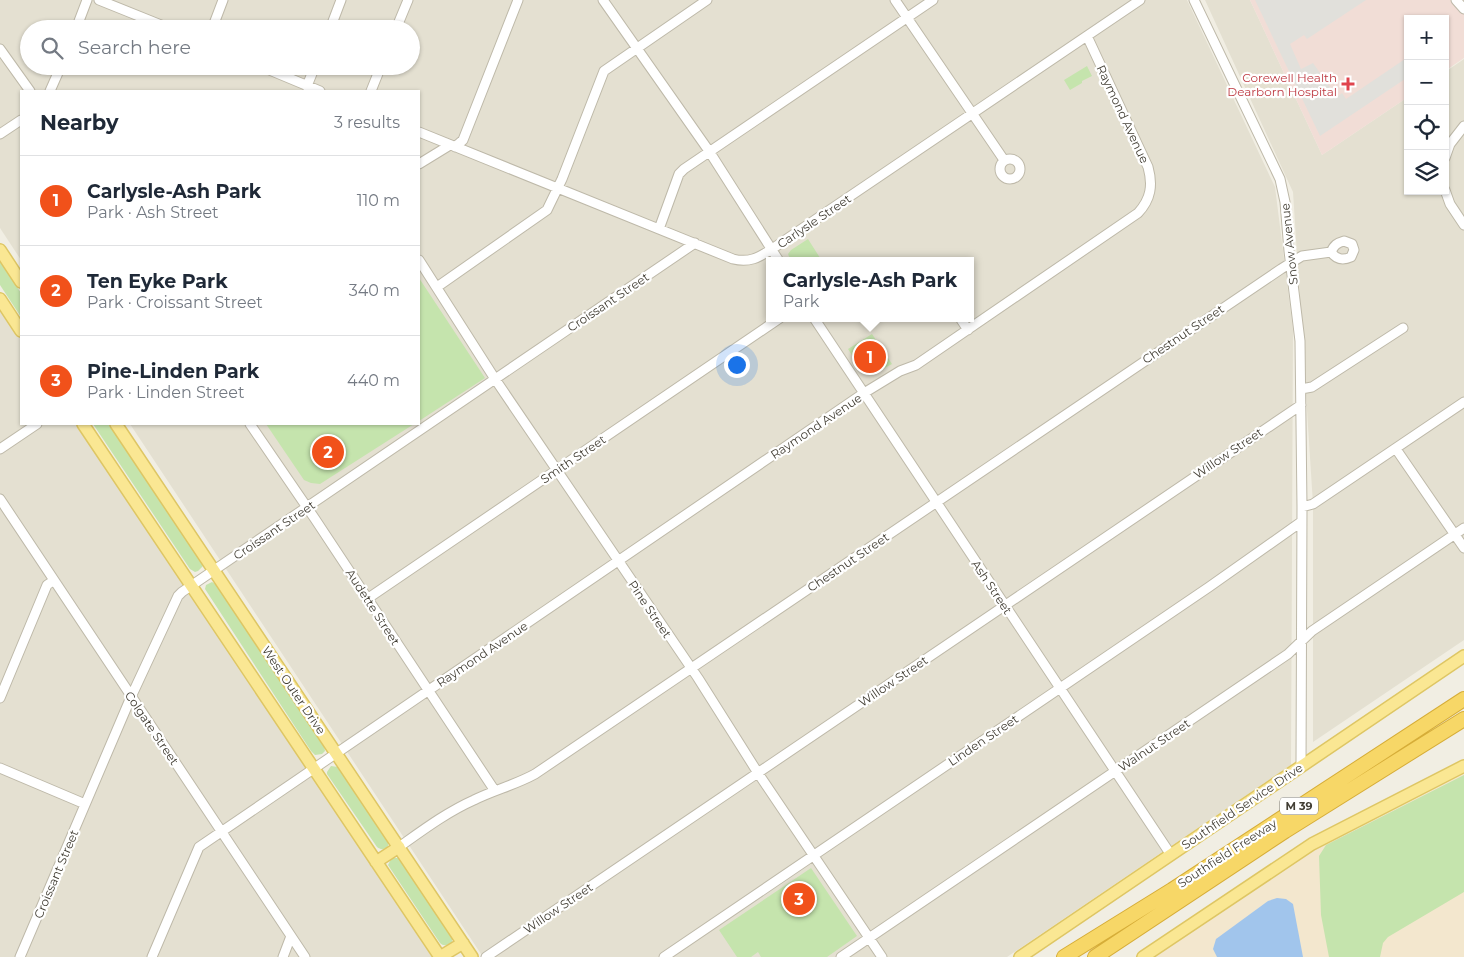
<!DOCTYPE html>
<meta charset="utf-8">
<style>
:root{--surface:#fff;--page:#f2f2f3;--text:#1f2937;--muted:#747a83;--line:#e0e1e3;--accent:#f1511a}
body{margin:0;font-family:Montserrat,sans-serif;background:var(--page);color:var(--text)}
.controls{position:absolute;right:15px;top:15px;display:grid;overflow:hidden;border-radius:0px;box-shadow:0 1px 4px #0004}
.controls button{width:45px;height:45px;display:grid;place-items:center;padding:0;border:0;border-bottom:1px solid var(--line);background:var(--surface);color:var(--text);font:25px sans-serif}
.you{position:absolute;left:736px;top:364px;width:18px;height:18px;margin:-12px;border:4px solid #fff;border-radius:50%;background:#1a73e8;box-shadow:0 0 0 8px #1a73e833}
.badge{display:grid;place-items:center;width:32px;height:32px;border-radius:50%;background:var(--accent);color:#fff;font-size:16px;font-weight:700}
.pin{position:absolute;translate:-50% -50%;border:2px solid #fff;box-shadow:0 1px 5px #0006}
.popup{position:absolute;left:766px;top:257px;width:208px;height:65px;box-sizing:border-box;display:grid;place-content:center;border-radius:0px;background:var(--surface);filter:drop-shadow(0 1px 4px #0005);font-size:16px;white-space:nowrap;color:var(--muted)}
.popup b{font-size:19px;color:var(--text)}
.popup::after{content:'';position:absolute;left:50%;top:100%;margin-left:-10px;border:10px solid transparent;border-top-color:var(--surface)}
.list{margin:0;padding:0;list-style:none}
h2{display:flex;justify-content:space-between;align-items:center;height:65px;margin:0;padding:0 20px;font-size:21px}
h2 small{font-size:16px;font-weight:400;color:var(--muted)}
.list li{display:grid;grid-template-columns:32px 1fr auto;gap:15px;align-items:center;box-sizing:border-box;height:90px;padding:0 20px;border-top:1px solid var(--line)}
.list b{display:block;font-size:19px;white-space:nowrap}
.list p{margin:0;font-size:16px;white-space:nowrap;color:var(--muted)}
.list em{font-size:16px;font-style:normal;color:var(--muted)}
.icon{flex:none;width:28px;height:28px;fill:none;stroke:currentColor;stroke-width:2;stroke-linecap:round;stroke-linejoin:round}
.map{position:relative;flex:none;width:1464px;height:957px;overflow:hidden}
.search{position:absolute;background:var(--surface);box-shadow:0 1px 4px #0004;left:20px;top:20px;width:400px;height:55px;display:flex;align-items:center;gap:12px;box-sizing:border-box;padding:0 18px;border-radius:28px;color:var(--muted);font-size:19px}
.panel{position:absolute;background:var(--surface);box-shadow:0 1px 4px #0004;left:20px;top:90px;width:400px;height:335px;border-radius:0px}
.map>svg:first-child{display:block}
</style>
<div class="map">
<svg width="1464" height="957" viewBox="0 0 1464 957">
<rect width="100%" height="100%" fill="#f1eee3"/>
<!-- residential -->
<path fill="#e4e0d1" fill-rule="evenodd" d="M0,0H1187L1275,187L1293,330L1291,765L1007,957H483L130,424H419V91H21V260L0,228ZM29,29H411V66H29ZM770,261H970V318H770Z
M1205,0H1250L1322,155L1408,97V191H1445V72L1464,59V640L1313,742V504L1293,192Z
M0,302L21,334V424H80L432,957H0Z"/>
<!-- commercial -->
<path fill="#f3e7ce" d="M1464,772V957H1151L1289,864L1362,824Z"/>
<!-- medical -->
<path fill="#f1ddd6" d="M1250,0H1464V58L1445,71V19H1408V97L1322,155Z"/>
<!-- green -->
<path fill="#c5e4ad" d="M1087,66L1092,76L1082,81V83L1070,90L1064,80Z
M808,239L822,261H791L788,254L791,250Z
M0,261L21,293V317L0,285Z
M419,278L485,378L419,421Z
M872,334L892,364L872,375L864,374L848,349Z
M93,424H109L202,562L203,566L198,571L195,572L190,569Z
M266,424H414L320,484L311,483L304,480Z
M212,582L217,585L324,745L325,751L322,754L315,755L311,751L205,589L206,585Z
M331,766L338,767L388,841V846C384,850 381,850 377,847L327,774V772Z
M1464,775V892L1388,937L1383,943L1380,957H1329L1321,915L1319,856L1326,845Z
M394,858H399L401,861L452,936V942C448,945 444,947 440,943L388,865L391,859Z
M811,868L857,936L827,957H761L758,952L751,957H737L719,930Z"/>
<!-- parking -->
<path fill="#e1e0db" d="M1255,0H1366L1307,39L1304,35L1290,44L1301,69L1313,63L1337,97L1342,93L1346,99L1408,57V77L1320,136Z"/>
<!-- water -->
<path fill="#a1c5ec" d="M1277,898L1286,899L1293,904L1303,957H1217L1213,949L1216,939L1268,901Z"/>
<g fill="none" stroke-linecap="round" stroke-linejoin="round">
<!-- minor casing -->
<g stroke="#beb9a9" stroke-width="11">
<path id="minor" d="M99,0L171,29
M603,0L709,151L779,261
M895,0L1004,160
M1194,0L1280,179L1285,202L1289,251L1300,341L1302,507L1301,767
M1456,0L1464,9
M76,29L87,0
M212,29L223,0
M330,29L341,0
M396,29L408,0
M0,49L30,91
M260,66L320,91
M50,91L61,66
M309,91L307,86L315,66
M371,91L381,66
M419,132L733,259C749,263 758,258 772,249L1140,0
M0,134L21,120
M455,147L463,140L518,0
M1445,158L1450,144L1464,126
M1000 169a10 10 0 1 1 20 0a10 10 0 1 1-20 0Z
M419,164L450,145
M1445,190L1450,204L1464,225
M659,229L679,174L684,169L933,0
M1344,241L1352,244L1354,250L1351,257C1342,261 1336,259 1331,252C1334,245 1337,243 1344,241Z
M419,260L495,379L698,678L758,773L882,957
M437,287L547,210L562,179L604,71L707,0
M814,318L1171,855
M960,318L968,330
M1301,389L1312,387L1403,328
M250,424L315,519L495,791
M0,449L37,424
M1396,449L1464,548
M0,499L305,957
M1302,507L1313,504L1464,402
M367,599L780,318
M0,698L47,585L53,581
M0,768L85,804
M399,847C423,830 447,812 474,800C494,790 515,785 535,774L1281,269L1302,256L1331,252
M20,957L131,697L178,596L182,592L695,243
M152,957L199,847L864,393L900,371L916,365L1138,213C1151,199 1153,185 1148,167L1087,36
M283,957L291,936
M486,957L1301,405
M664,957L1209,587L1301,522
M841,957L1288,654L1312,631L1464,528"/>
</g>
<!-- major casing -->
<g stroke="#dec664" stroke-width="14">
<path id="major" d="M0,250L21,282
M0,299L21,331
M83,424L440,957
M116,424L472,957
M376,862L399,847
M440,957L463,943
M1020,957L1464,656
M1143,957L1312,844L1464,766"/>
</g>
<!-- highway casing -->
<g stroke="#d6ad38" stroke-width="16">
<path id="highway" d="M1064,957L1172,890L1464,699
M1095,957L1285,831L1464,719"/>
</g>
<!-- minor -->
<use href="#minor" stroke="#fff" stroke-width="9"/>
<!-- major -->
<use href="#major" stroke="#fae793" stroke-width="11"/>
<!-- highway -->
<use href="#highway" stroke="#f7d767" stroke-width="14"/>
</g>
<!-- markers -->
<path fill="#e0444e" stroke="#fff" stroke-width="2" d="M1345.5 76.5h5v5h5v5h-5v5h-5v-5h-5v-5h5z"/>
<g text-anchor="middle" dominant-baseline="central" stroke-width="4.5" stroke-linejoin="round" paint-order="stroke">
<!-- shield labels -->
<rect fill="#fff" stroke="#7b7871" stroke-width="1" x="1280" y="797.5" width="38" height="17" rx="4"/>
<g font-size="11" font-weight="bold" fill="#423e34">
<text x="1299" y="806">M 39</text>
</g>
<!-- health labels -->
<g font-size="12" fill="#be3a42" stroke="#fff" text-anchor="end">
<text x="1337" y="77">Corewell Health<tspan x="1337" dy="14">Dearborn Hospital</tspan></text>
</g>
<!-- street labels -->
<g font-size="12" fill="#423e34" stroke="#fff">
<text transform="translate(1123 114) rotate(65)">Raymond Avenue</text>
<text transform="translate(814 221) rotate(-34)">Carlysle Street</text>
<text transform="translate(1289 244) rotate(-96)">Snow Avenue</text>
<text transform="translate(608 302) rotate(-34)">Croissant Street</text>
<text transform="translate(1183 334) rotate(-34)">Chestnut Street</text>
<text transform="translate(816 426) rotate(-34)">Raymond Avenue</text>
<text transform="translate(1228 453) rotate(-34)">Willow Street</text>
<text transform="translate(573 459) rotate(-34)">Smith Street</text>
<text transform="translate(274 530) rotate(-34)">Croissant Street</text>
<text transform="translate(848 562) rotate(-34)">Chestnut Street</text>
<text transform="translate(992 587) rotate(56)">Ash Street</text>
<text transform="translate(373 607) rotate(57)">Audette Street</text>
<text transform="translate(650 609) rotate(56)">Pine Street</text>
<text transform="translate(482 654) rotate(-34)">Raymond Avenue</text>
<text transform="translate(893 681) rotate(-34)">Willow Street</text>
<text transform="translate(294 690) rotate(56)">West Outer Drive</text>
<text transform="translate(152 728) rotate(56)">Colgate Street</text>
<text transform="translate(983 740) rotate(-34)">Linden Street</text>
<text transform="translate(1154 745) rotate(-34)">Walnut Street</text>
<text transform="translate(1242 806) rotate(-34)">Southfield Service Drive</text>
<text transform="translate(1227 853) rotate(-33)">Southfield Freeway</text>
<text transform="translate(56 874) rotate(-67)">Croissant Street</text>
<text transform="translate(558 908) rotate(-34)">Willow Street</text>
</g>
</g>
</svg>
<div class="controls">
<button>+</button>
<button>−</button>
<button><svg class="icon" aria-label="locate" viewBox="0 0 24 24"><circle cx="12" cy="12" r="6"/><path d="M12 2v4M12 18v4M2 12h4M18 12h4"/></svg></button>
<button><svg class="icon" aria-label="layers" viewBox="0 0 24 24"><path d="M12 4l9 5-9 5-9-5zM3 14l9 5 9-5"/></svg></button>
</div>
<div class="you"></div>
<div class="pin badge" style="left:870px;top:357px">1</div>
<div class="popup"><b>Carlysle-Ash Park</b>Park</div>
<div class="pin badge" style="left:328px;top:452px">2</div>
<div class="pin badge" style="left:799px;top:899px">3</div>
<div class="search"><svg class="icon" aria-label="search" viewBox="0 0 24 24"><circle cx="10" cy="10" r="6"/><path d="M15 15l6 6"/></svg>Search here</div>
<section class="panel">
<h2>Nearby<small>3 results</small></h2>
<ul class="list">
<li><span class="badge">1</span><div><b>Carlysle-Ash Park</b><p>Park · Ash Street</p></div><em>110 m</em></li>
<li><span class="badge">2</span><div><b>Ten Eyke Park</b><p>Park · Croissant Street</p></div><em>340 m</em></li>
<li><span class="badge">3</span><div><b>Pine-Linden Park</b><p>Park · Linden Street</p></div><em>440 m</em></li>
</ul>
</section>
</div>
